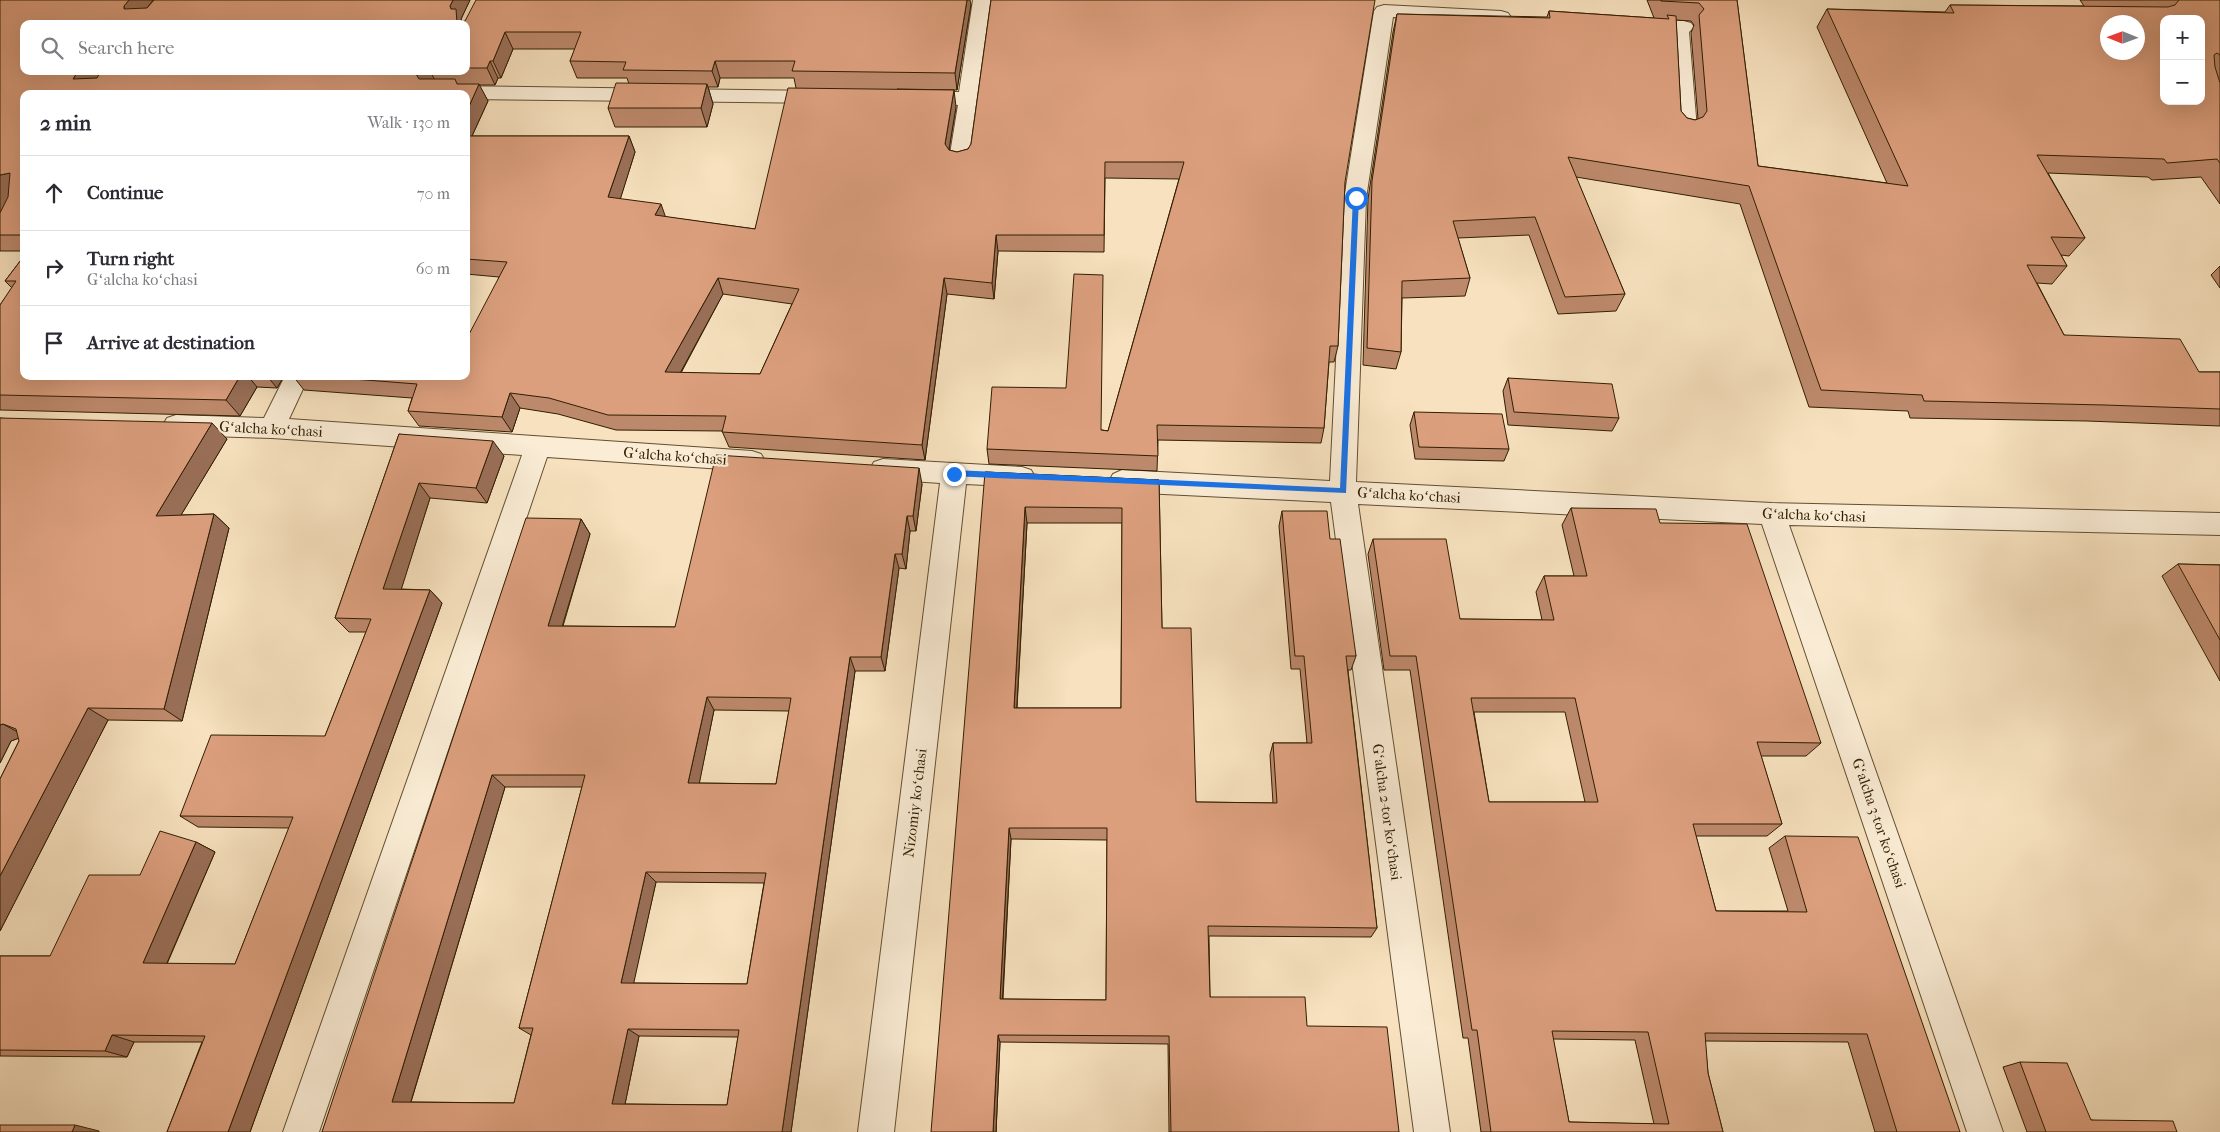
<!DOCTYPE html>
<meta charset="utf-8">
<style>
:root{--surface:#fff;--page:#f2f2f3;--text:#2b2b33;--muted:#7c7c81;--line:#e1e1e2}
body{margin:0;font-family:"IM FELL French Canon",serif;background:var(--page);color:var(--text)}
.controls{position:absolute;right:15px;top:15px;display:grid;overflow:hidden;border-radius:10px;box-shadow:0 5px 20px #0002}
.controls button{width:45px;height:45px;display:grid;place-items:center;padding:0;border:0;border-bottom:1px solid var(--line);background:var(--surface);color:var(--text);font:25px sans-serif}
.compass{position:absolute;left:2100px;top:15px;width:45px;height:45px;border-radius:50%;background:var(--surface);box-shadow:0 5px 20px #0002;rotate:271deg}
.stop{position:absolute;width:15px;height:15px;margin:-11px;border:4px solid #1a73e8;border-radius:50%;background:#fff}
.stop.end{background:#1a73e8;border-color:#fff;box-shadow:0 1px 5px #0008}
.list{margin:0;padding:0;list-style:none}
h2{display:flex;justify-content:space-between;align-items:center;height:65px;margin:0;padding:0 20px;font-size:21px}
h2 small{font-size:16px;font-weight:400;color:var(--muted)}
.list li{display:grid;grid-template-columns:32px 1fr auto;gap:15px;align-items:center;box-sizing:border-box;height:75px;padding:0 20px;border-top:1px solid var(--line)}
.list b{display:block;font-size:19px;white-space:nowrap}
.list p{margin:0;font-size:16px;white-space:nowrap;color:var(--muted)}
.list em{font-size:16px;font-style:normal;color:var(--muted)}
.icon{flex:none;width:28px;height:28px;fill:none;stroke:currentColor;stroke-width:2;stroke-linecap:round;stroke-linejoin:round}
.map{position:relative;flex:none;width:2220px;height:1132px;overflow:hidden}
.search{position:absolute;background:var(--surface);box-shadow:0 5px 20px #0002;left:20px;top:20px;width:450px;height:55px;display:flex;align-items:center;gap:12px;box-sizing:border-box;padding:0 18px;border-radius:10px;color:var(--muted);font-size:19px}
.panel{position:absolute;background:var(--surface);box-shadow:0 5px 20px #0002;left:20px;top:90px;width:450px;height:290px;border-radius:10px}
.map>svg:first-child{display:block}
</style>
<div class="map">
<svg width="2220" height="1132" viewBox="0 0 2220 1132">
<rect width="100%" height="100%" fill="#f7e1be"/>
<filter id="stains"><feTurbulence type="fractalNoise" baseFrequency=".004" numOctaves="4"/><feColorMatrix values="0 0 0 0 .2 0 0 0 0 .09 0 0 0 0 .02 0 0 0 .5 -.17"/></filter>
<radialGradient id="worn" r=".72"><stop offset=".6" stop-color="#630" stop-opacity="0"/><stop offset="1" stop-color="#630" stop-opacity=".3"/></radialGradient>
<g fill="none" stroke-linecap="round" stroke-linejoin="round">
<!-- minor casing -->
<g stroke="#624f30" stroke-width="2">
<path id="minor" d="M973,0H993L971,160L968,165L960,167L952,165L949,160L958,105L912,103L909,98L912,93L919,92H959Z
M1384,5L1501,11L1508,13L1511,17L1508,21L1501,23L1393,17L1366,199L1356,482L1772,503L2220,513V535L1789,525L2003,1132H1967L1762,524L1358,504L1450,1132H1414L1331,502L1122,492L1113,488L1109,481L1113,474L1122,470L1330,481L1344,199L1374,11L1377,7Z
M1639,19L1684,21L1691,23L1694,27L1689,32L1697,129L1693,134L1686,136L1679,134L1675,129L1670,32L1632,29L1629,25L1632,21Z
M446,86L823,91L830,92L833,97L830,102L823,103L466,99V94H437L436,92L439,87Z
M285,376H309L289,419L752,451L761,454L765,461L761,468L752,471L547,457L319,1132H283L522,455L272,438L176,435L167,432L163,425L167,418L176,415L264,418Z
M883,459L1022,467L1031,470L1035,477L1031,484L1022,487L966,484L894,1132H858L940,483L883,479L874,476L870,469L874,462Z"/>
</g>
<!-- minor -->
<use href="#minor" fill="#faecd5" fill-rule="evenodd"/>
</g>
<!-- wall -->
<path fill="#bd896c" stroke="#311e01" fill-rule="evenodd" d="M0,0L147,8L153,0H470L461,19L462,22L971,4L957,90L897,89L956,107L949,150L957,152L968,149L971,144L991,0L1345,182L1338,346L1334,362H1329L1324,428L1321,443L1158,440L1157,471L989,464L987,449L1102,430L1108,431L1179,179L1105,178L1104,252L998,251L994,299L947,294L925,460L729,447L722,431L616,430L558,414L520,408L512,432L419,426L408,411L412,398L304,390L293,376H466L499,277L466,274V94H24V251H0ZM24,24H466V71H24ZM513,49H575L570,61L577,78H627L629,84L608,108L615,127H707L713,104L708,87H718L720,78H794L796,88L755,229L666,217L620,199L635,152L629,136H472L488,101L479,85H495L498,78H501ZM723,294L792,304L760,374L681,373Z
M1647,0H1737L1758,166L1887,183L1817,27L1827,9L1945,12L1950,5L2084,6L2080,0H2220V204L2201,177L2152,180L2148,177L2048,173L2085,238L2069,256L2061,255L2067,266L2052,284L2037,283L2064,335L2199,372H2220V426L2087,421L1910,418L1908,411L1809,407L1740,204L1576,177L1625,294L1616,311L1558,314L1529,235L1458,238L1470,278L1465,296L1402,298L1401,352L1396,369L1363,365L1368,199L1393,32L1397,14L1547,17L1549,11L1654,18ZM1676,20L1691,21L1694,25L1691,33L1698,119L1695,120L1687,118L1681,111Z
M24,256V376H284L277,388L257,387L240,416L0,410V305L12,288L5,281Z
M2220,266V288L2211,275Z
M1508,378L1619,418L1612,431L1508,425L1503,391Z
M1414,412L1509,449L1504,461L1415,459L1410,425Z
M0,418L227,439L181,515L214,514L229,528L182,721L108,720L0,931V779L19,741V738L11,741L0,763Z
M399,434L504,456L487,503L430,498L401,589L430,590L442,603L250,1132H167L202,1042H134L127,1057L0,1056V956H50L140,875L196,842L215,852L167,964H235L289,828L198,827L180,816L325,736L366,632H349L335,618Z
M985,472L1159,480L1162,628L1196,802L1273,803L1270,755L1273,743H1307L1300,669H1291L1279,526L1282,511L1330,539L1356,656L1351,670H1348L1377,928L1371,937L1209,936L1210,997L1307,1026L1399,1132H1169L1168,1044L1000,1042L996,1132ZM1027,523H1122L1121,708H1017ZM1011,839L1107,840L1106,1000L1003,999Z
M922,484L916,531H910L906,569L899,568L885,671H855L791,1132H322L581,519L590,534L563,626L675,627ZM714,710L789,711L776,784L699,783ZM505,787H582L519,1028L531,1035L514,1103L411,1102ZM656,882L764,883L747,984L633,983ZM639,1036L738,1037L727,1105L625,1104Z
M1571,508L1660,523L1821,743L1806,756H1761L1782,824L1767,836H1696L1716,911H1788L1769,848L1785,836L1960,1132H1875L1848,1042L1705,1041L1708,1073L1723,1132H1481L1468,1038H1463L1410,670H1384L1368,554L1373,539L1460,619L1542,620L1536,592L1544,576H1574L1562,525ZM1474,712H1565L1585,802H1489ZM1553,1039L1635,1040L1654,1124L1569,1122Z
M2178,564L2220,565V681L2162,576Z
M2020,1062L2091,1120L2177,1132H2027L2003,1067Z"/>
<!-- shaded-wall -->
<path fill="#9a6f58" stroke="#311e01" d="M129,0H153L136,23L124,9V6Z
M453,0H470L461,19L463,24H457L451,9L450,6Z
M967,0H970L971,4L957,90L955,73Z
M505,32L513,49L501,78L493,61Z
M490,61L498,78L495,85L487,68Z
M715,61L720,78L718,87L712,71Z
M78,71H102L88,94L73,79Z
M419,71H430L437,84L425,91L416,74Z
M479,84L488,101L466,149V113Z
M707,84L713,104L707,127L701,108Z
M954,90L956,107L947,161L945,144Z
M629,136L635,152L616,213L608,197Z
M10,173L24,188L0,212V175Z
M661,204L667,221L655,215Z
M996,235L998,251L994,299L992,283Z
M718,278L723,294L672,388L665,372Z
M944,278L947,294L925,460L922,445Z
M240,376H248L257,387L240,416L226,400Z
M267,376H284L277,388Z
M510,393L520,408L512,432L502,417Z
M212,423L227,439L172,530L156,516Z
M493,441L504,456L487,503L476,488Z
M919,468L922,484L916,531L913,516Z
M419,483L430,498L397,603L383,589Z
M1025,507L1027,523L1016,721L1014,708Z
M214,514L229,528L182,721L164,709Z
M907,516L910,531L906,569L902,554Z
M581,519L590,534L558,640L548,626Z
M895,554L899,568L885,671L881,657Z
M430,590L442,603L250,1132H228Z
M850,657L855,671L791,1132H782Z
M707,697L714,710L697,795L688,783Z
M88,708L108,720L0,931V876Z
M3,724L25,736L11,741L0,763V725Z
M492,775L505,787L409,1108L392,1102Z
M1009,828L1011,839L1002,1007L1000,999Z
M196,842L215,852L163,972L143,963Z
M646,872L656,882L632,991L621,983Z
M628,1029L639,1036L624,1109L612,1104Z
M112,1035L134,1042L127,1057L105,1051Z
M998,1035L1000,1042L996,1132H993Z
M75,1125L99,1131V1132H72Z"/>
<!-- building -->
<path fill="#dc9f7e" stroke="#311e01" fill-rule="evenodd" d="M0,0H129L124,6V9L147,8L154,0H453L450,6L451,9H456L457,23L465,21L476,0H967L955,73L792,71L795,61H715L712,71L623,70L626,62L570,61L581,32H505L493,61H490L487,68H466V24H24V71H78L73,79L97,78L101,71H419L416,74L419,79H455L457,84H479L466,113V94H24V235H0V213L8,197L10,173L0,175Z
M991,0H1375L1345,182L1338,346H1330L1324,428L1157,425L1158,456L987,449L992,387L1066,388L1074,274L1103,275L1101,430L1108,431L1184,162H1105L1104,235H996L992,283L944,278L922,445L722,432L726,416L608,415L549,398L510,393L502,417L408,411L417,384L314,376H466V340L507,262L466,259V136H629L608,197L661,204L655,215L755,229L788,88L954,90L945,144L949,150L957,152L968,149L971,144ZM718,278L799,289L760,374L665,372Z
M1661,0H1737L1758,166L1908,186L1827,9L1954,13L1950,5L2168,7L2175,5L2179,0H2220V55L2217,53L2214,55L2215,67L2220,83V163L2217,159L2167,163L2164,159L2037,155L2085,238L2051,237L2067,266L2027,265L2064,335L2180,339L2199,372H2220V409L2105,405L1924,401L1922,395L1821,390L1749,186L1568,157L1625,294L1565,297L1535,217L1453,221L1470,278L1402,281L1401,352L1367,348L1372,181L1397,14L1550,18L1549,11L1669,19L1667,15L1676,16L1681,111L1687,118L1695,120L1703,117L1707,111L1699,15L1704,9L1699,3L1661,1ZM2164,19H2201V101H2164ZM2108,22H2138V52H2108Z
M616,83L707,84L701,108H608Z
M24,256V376H240L226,400L0,395V305L16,281H5Z
M1508,378L1612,384L1619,418L1514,412Z
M1414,412L1502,414L1509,449L1419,447Z
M0,418L212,423L156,516L214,514L164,709L88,708L0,876V779L19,741L16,729L3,724L0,725Z
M399,434L493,441L476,488L419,483L383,589L430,590L228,1132H167L205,1036L112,1035L105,1051L0,1050V956H50L89,875H140L160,831L196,842L143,963L235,964L293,817L180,816L211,735L325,736L371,619L335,618Z
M716,455L919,468L913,516H907L902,554H895L881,657H850L782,1132H322L526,518L581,519L548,626L675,627ZM707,697L791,698L776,784L688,783ZM492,775H585L519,1028H533L514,1103L392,1102ZM646,872L766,873L747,984L621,983ZM628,1029L739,1030L727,1105L612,1104Z
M985,472L1159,480L1162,628H1191L1196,802L1277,803L1273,743H1312L1304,656H1295L1282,511H1327L1330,539H1340L1356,656H1346L1377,928L1208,926L1210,997H1305L1307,1026L1387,1027L1399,1132H1171L1169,1036L998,1035L993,1132H931ZM1025,507L1122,508L1121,708H1014ZM1009,828H1107L1106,1000L1000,999Z
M1571,508L1656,509L1660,523L1747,524L1821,743L1757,742L1782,824H1693L1716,911L1807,912L1785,836L1858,837L1960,1132H1897L1867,1034L1705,1033L1708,1073L1723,1132H1491L1477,1030H1472L1416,656H1390L1373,539H1446L1460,619L1554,620L1544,576H1587ZM1471,698H1575L1598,802H1489ZM1552,1031L1648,1032L1669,1124L1569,1122Z
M2178,564L2220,565V640Z
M2020,1062L2067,1063L2091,1120L2173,1121L2177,1132H2046Z
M0,1125H75L72,1132H0Z"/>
<!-- route -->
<path fill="#1a73e8" d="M1353,197L1359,198L1346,493L951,476L950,474L954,470L1340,488Z"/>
<g text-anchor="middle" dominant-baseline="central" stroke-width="4.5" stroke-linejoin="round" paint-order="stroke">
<!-- street labels -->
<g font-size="15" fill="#311e01" stroke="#faecd5">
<text transform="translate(271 429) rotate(3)">Gʻalcha koʻchasi</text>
<text transform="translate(675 456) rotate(4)">Gʻalcha koʻchasi</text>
<text transform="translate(1409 495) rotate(3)">Gʻalcha koʻchasi</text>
<text transform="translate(1814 515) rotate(2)">Gʻalcha koʻchasi</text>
<text transform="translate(915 803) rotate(-83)">Nizomiy koʻchasi</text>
<text transform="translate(1387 812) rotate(82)">Gʻalcha 2-tor koʻchasi</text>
<text transform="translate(1879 823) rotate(71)">Gʻalcha 3-tor koʻchasi</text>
</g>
</g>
<rect width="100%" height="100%" filter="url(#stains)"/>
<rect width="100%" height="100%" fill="url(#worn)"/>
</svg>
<div class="controls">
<button>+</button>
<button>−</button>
</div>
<svg class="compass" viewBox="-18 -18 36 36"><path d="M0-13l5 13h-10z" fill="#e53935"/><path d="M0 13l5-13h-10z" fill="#7c7c81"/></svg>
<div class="stop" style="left:1356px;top:198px"></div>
<div class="stop end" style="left:954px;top:474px"></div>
<div class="search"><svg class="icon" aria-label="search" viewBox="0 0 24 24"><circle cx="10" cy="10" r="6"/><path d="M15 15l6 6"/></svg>Search here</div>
<section class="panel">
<h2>2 min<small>Walk · 130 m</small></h2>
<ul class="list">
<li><svg class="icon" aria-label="ahead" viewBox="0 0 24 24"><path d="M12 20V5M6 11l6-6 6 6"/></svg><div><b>Continue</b></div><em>70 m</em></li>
<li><svg class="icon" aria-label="right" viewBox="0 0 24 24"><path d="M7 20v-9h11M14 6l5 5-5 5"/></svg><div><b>Turn right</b><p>Gʻalcha koʻchasi</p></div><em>60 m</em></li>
<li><svg class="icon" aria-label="arrive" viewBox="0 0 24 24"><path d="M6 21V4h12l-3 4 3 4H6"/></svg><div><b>Arrive at destination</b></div></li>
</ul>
</section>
</div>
